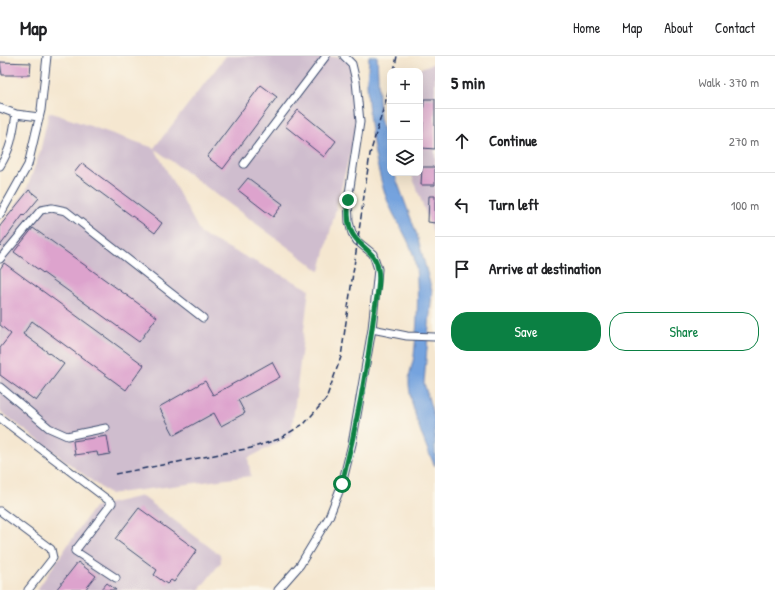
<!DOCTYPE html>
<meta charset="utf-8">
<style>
:root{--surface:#fff;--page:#f6f6f6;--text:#202124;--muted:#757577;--line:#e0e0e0;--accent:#0b8043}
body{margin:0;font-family:"Patrick Hand",sans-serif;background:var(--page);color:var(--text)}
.controls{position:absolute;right:12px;top:12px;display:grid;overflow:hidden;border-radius:8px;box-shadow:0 4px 16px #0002}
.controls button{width:36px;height:36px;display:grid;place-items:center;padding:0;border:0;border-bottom:1px solid var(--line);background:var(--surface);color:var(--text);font:20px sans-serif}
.stop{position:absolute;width:12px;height:12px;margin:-9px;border:3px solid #0b8043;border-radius:50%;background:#fff}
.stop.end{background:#0b8043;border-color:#fff;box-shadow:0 1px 4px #0008}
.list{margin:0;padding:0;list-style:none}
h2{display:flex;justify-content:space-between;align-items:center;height:52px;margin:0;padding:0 16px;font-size:17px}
h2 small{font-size:13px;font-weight:400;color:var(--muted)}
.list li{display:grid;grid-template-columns:26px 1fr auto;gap:12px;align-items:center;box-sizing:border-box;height:64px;padding:0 16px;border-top:1px solid var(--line)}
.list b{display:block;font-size:15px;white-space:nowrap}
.list em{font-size:13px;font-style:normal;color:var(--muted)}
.actions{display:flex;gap:8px;padding:12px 16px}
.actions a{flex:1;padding:9px 0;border:1px solid var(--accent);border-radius:16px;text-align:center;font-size:14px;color:var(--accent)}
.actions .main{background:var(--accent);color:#fff}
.icon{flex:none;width:22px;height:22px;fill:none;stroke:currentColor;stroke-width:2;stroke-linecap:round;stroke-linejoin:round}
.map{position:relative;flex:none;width:435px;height:534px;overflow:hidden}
header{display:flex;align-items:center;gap:24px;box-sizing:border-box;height:56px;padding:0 20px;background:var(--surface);border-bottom:1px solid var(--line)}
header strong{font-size:19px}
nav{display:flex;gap:22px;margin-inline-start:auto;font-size:14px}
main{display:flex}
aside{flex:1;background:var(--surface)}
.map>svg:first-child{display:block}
</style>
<header>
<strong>Map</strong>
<nav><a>Home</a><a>Map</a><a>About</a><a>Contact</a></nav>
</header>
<main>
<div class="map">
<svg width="435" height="534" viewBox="0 0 435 534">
<rect width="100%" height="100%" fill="#fbf7ec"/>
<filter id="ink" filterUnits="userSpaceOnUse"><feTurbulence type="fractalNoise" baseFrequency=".025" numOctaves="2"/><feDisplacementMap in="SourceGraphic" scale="8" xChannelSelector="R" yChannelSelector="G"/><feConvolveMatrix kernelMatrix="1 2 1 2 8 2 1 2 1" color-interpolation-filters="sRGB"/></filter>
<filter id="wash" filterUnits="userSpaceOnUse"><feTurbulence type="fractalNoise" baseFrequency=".012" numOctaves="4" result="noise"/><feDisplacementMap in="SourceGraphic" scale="16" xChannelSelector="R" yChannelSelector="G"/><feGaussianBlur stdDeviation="0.9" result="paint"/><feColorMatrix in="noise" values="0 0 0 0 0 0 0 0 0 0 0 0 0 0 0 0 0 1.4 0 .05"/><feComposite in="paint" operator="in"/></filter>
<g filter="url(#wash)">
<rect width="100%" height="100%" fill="#f5e7d0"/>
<!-- industrial -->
<path fill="#cfbdce" d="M226,0H316L354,2L356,74L320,215L155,93L201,178L309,233L291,380L248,402L251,420L109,438L0,355V170L26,135L40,96L49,56L154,92Z
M435,7V182L411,117H420V15H418L421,12Z
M142,440L220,499L221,506L199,534H37L94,451Z"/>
<!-- water -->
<path fill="#75a3de" stroke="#48699e" d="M369,0H377L380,62L390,103V117H394L417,179L432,235L424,327L435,365V410C425,390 408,345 409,324C409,316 413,308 414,300C417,271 419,241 416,212C413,184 393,164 385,138C374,102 368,64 367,27C367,18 369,9 369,0Z"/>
<g id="blocks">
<!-- building -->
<path fill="#dda3cd" d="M0,6L31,7L30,19H2Z
M261,29L277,41L223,113L207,101Z
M424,43H435V93L422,92Z
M298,54L336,85L324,101L285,70Z
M82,107L162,167L155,177L74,117Z
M422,111H435V129H421Z
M248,122L283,148L273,161L238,134Z
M29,134L39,142L24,160L23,159L0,190V170Z
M429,140H435V167L428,166Z
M33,172L157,261L139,286L14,196Z
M4,207L144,309L126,334L32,265L23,278L64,308L36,345L0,319V292L11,278L0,269V213Z
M272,306L280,321L238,344L245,357L221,370L214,357L174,379L159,351L205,325L213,339Z
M107,380L110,398L98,400L97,396L75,399L73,385Z
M139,452L197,494L174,526L171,524L167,528L154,519L157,514L115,483Z
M78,506L96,520L85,534H56Z
M107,527L116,534H101Z"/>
</g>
</g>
<g filter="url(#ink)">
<use href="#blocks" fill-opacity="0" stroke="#3c4b6f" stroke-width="1"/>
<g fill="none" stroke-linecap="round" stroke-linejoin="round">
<!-- minor casing -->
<g stroke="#3c4b6f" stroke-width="9">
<path id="minor" d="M344,0L352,8L356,25L360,66L348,144L349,166L352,177L357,185L373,198L378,213L372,273
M0,52L16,58L39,61
M244,108L326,0
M0,110C11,93 13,78 16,58
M0,159L28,109L41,54L47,0
M0,203L41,154L52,152L66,155L203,262
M0,331L49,372L67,380L106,372
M0,362L112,447L75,495L116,522
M0,455L51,493L53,502L28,534
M278,534L300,509L329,461L342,428L352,388L372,273L407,280L435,281"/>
</g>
<!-- minor -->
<use href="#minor" stroke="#fff" stroke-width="7"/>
<!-- rail -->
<path stroke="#1b2f5e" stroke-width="1.5" stroke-dasharray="6 3" stroke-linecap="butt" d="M394,15L397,0
M115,418L251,392L279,383L305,367L326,343L341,301L370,98L390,30"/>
</g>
</g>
<g fill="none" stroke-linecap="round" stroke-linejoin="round" filter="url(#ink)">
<!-- route -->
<path stroke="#0b8043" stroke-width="5" d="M342,428C356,372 367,315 374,258C376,244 381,227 378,213C376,195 359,191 352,177C347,168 348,155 348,144"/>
</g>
</svg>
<div class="controls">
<button>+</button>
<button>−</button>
<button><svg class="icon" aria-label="layers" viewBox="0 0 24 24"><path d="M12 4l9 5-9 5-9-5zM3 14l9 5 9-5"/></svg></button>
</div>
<div class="stop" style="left:342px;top:428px"></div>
<div class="stop end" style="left:348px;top:144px"></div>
</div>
<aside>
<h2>5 min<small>Walk · 370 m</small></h2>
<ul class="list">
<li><svg class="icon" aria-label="ahead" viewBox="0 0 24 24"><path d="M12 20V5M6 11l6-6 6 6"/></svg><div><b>Continue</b></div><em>270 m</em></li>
<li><svg class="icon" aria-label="left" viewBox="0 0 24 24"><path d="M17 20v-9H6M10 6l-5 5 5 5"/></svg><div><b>Turn left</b></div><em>100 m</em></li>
<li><svg class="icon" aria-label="arrive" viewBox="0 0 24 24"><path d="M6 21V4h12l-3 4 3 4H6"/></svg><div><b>Arrive at destination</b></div></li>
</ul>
<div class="actions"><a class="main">Save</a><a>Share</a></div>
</aside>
</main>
